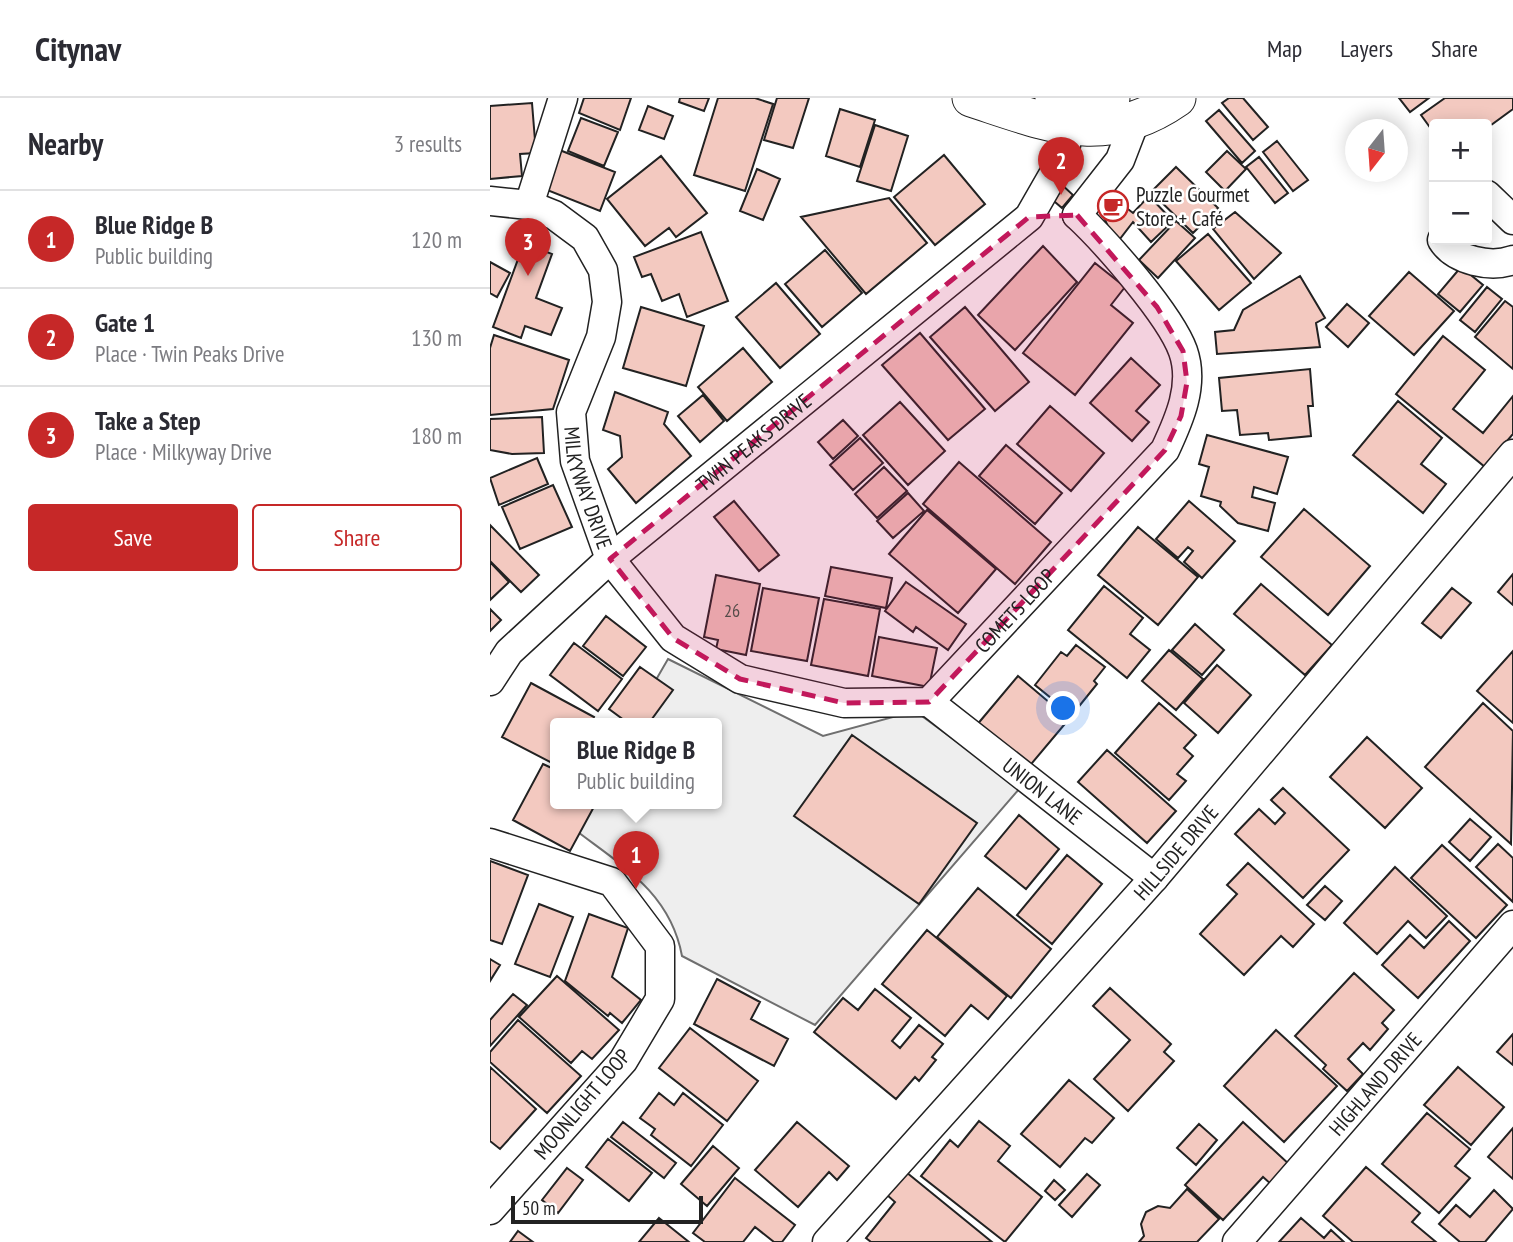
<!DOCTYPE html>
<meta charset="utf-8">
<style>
:root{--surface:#fff;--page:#f7f7f7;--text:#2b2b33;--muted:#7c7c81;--line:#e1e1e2;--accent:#c62828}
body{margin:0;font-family:"PT Sans Narrow",sans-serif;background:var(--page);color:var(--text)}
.controls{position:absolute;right:21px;top:21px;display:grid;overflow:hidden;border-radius:7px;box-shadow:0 4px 18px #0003}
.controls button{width:63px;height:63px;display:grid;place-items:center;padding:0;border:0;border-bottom:2px solid var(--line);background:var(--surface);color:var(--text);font:35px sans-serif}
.compass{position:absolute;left:855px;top:21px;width:63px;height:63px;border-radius:50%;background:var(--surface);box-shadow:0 4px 18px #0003;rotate:197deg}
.scale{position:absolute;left:21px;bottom:18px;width:192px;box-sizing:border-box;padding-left:7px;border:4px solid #222;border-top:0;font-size:19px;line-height:24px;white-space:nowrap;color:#222;-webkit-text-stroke:5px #fff;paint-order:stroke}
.you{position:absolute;left:574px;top:611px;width:24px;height:24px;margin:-18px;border:5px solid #fff;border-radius:50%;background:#1a73e8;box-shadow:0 0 0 10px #1a73e833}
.badge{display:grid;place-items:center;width:46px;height:46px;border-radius:50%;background:var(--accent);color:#fff;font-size:23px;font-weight:700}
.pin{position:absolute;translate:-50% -58px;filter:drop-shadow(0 2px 4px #0008)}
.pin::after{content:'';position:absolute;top:37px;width:24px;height:21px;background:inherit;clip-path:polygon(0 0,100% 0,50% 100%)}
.popup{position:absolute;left:60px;top:620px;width:172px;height:91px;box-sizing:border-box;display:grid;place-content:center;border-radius:7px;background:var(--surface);filter:drop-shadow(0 2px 5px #0005);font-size:23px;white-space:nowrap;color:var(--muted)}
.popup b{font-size:26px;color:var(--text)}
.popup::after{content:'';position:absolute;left:50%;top:100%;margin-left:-14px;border:14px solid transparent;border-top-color:var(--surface)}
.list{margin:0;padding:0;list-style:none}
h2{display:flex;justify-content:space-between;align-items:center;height:91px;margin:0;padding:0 28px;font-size:30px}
h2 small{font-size:23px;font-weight:400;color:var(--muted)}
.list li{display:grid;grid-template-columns:46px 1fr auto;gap:21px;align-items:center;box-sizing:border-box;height:98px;padding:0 28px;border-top:2px solid var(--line)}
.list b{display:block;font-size:26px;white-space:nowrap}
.list p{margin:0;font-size:23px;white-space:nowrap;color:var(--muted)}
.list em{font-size:23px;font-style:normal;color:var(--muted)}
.actions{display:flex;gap:14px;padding:21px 28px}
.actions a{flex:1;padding:16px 0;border:2px solid var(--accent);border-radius:7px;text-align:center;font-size:24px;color:var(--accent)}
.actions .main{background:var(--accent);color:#fff}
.map{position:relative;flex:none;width:1023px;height:1144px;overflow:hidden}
header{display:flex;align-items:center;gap:42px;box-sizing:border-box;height:98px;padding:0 35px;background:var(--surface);border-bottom:2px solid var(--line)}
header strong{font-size:33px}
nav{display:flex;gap:38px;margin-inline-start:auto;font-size:24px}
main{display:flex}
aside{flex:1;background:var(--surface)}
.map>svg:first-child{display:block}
</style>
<header>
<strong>Citynav</strong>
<nav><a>Map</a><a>Layers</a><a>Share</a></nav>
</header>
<main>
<aside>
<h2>Nearby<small>3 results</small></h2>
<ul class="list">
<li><span class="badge">1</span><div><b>Blue Ridge B</b><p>Public building</p></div><em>120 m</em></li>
<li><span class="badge">2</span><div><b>Gate 1</b><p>Place · Twin Peaks Drive</p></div><em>130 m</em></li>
<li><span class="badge">3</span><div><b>Take a Step</b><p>Place · Milkyway Drive</p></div><em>180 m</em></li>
</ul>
<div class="actions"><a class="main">Save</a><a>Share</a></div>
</aside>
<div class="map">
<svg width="1023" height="1144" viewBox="0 0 1023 1144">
<rect width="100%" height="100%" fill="#fff"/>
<!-- green -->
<path fill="#eee" stroke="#6f6f6f" stroke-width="2" d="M178,561L333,638L425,613L530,690L325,927L192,858C180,793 129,766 80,728L94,705H227V625H141Z"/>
<!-- building -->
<path fill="#f3c9c0" stroke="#222" stroke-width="2" d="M94,0H141L130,32L89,15Z
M190,0H219L214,13L189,4Z
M228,0H265L283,6L255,93L204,77Z
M287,0H319L303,50L274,42Z
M739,0H753L778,29L763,42L732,5Z
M909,0H939L920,14Z
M955,0H1023V11L997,30V26H944V35L931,17Z
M42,5L46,55L30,56L32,78L0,81V8Z
M158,8L183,18L174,41L149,32Z
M350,11L385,22L370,69L336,58Z
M729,12L765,53L752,65L716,23Z
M91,20L128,34L114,68L78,53Z
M385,27L418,38L401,93L367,83Z
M787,43L818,82L803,93L773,54Z
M67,51L125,74L110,113L52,90Z
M737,53L756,71L735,93L716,74Z
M454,57L495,106L445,147L404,99Z
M171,58L217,115L186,139L179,130L155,148L117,101Z
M769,59L798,95L785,105L756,69Z
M686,69L728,110L703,135L661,94Z
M267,71L290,81L273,122L250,113Z
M570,85L583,97L572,110L558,98Z
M621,98L643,115L659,98L683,123L661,144L643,124L626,146L610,111Z
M399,100L437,145L376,196L311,119Z
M745,114L791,155L764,181L723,131Z
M686,123L705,140L668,180L649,162Z
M211,134L238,203L197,219L189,196L172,203L161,176L152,179L144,159Z
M718,136L761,185L729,212L686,163Z
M34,145L62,156L46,200L72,210L61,237L35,228L31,240L3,229Z
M553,148L587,184L525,252L488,217Z
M335,152L372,195L332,229L295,186Z
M0,164L20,175L7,199L0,195Z
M605,165L635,189L621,207L643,225L585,297L533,255Z
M971,169L993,187L970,214L948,196Z
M919,174L964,213L924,257L879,218Z
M810,178L835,220L826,225L830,249L727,256L725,234L744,232L753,212Z
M286,185L330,236L290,270L246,219Z
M997,189L1012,201L985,234L970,222Z
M1015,203L1023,209V271L985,239Z
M857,206L879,225L858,249L836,229Z
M151,209L214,228L196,288L133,270Z
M475,209L539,284L505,313L440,239Z
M430,235L495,311L458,342L392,267Z
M4,237L79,262L63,311L0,317V250Z
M953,238L995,272L963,311L993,335L1023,298V336L995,369L906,296Z
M253,250L282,284L237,323L208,289Z
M641,260L670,287L646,313L659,324L642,343L600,305Z
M820,271L823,308H818L821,338L779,342L778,335L750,337L747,312L732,313L729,280Z
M125,294L178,314L174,326L201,358L146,405L118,371L132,359L130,338L113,332Z
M213,297L234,323L210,344L188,318Z
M908,303L952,340L931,366L956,386L933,415L863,357Z
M410,304L455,353L418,387L373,337Z
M560,308L614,355L581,393L527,346Z
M52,319L54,355L22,356L0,352V321Z
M353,322L368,338L343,361L328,344Z
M717,337L798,359L787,396L764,389L762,399L785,405L778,433L748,425L730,408L731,404L711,398L719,369L709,366Z
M370,340L393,365L363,392L340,367Z
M516,347L572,395L545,426L489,378Z
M47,360L58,386L9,407L0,380Z
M469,364L561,444L525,486L433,406Z
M394,369L417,393L387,420L365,396Z
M63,387L82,429L30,451L12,409Z
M418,395L434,413L403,440L387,423Z
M244,403L289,457L269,473L224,419Z
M699,403L745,443L712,480L694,464L703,453L698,449L688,460L666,441Z
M814,411L880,468L838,517L771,459Z
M437,412L506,471L468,515L399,456Z
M0,427L49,477L31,494L0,463Z
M648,429L708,479L668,527L608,477Z
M0,464L19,484L0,502Z
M341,469L402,480L396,510L335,498Z
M1023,476V507L1008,494Z
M226,477L270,486L256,557L226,551L228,542L214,539Z
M416,484L476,526L458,552L426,529L423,534L395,513Z
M771,486L842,547L815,577L744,516Z
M614,488L653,520L640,536L660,552L637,580L578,532Z
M273,490L329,500L317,563L261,553Z
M962,490L981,505L951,540L932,525Z
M334,501L390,511L378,578L321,567Z
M0,511L11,522L0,533Z
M116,518L156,549L133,578L93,548Z
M705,526L734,552L712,577L682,552Z
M389,539L447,550L439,589L382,578Z
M84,545L132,581L108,613L60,577Z
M586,547L615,569L604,583L607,586L582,617L545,587L571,554L577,558Z
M679,552L713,581L686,612L652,583Z
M1023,553V625L987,593Z
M727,567L761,597L728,635L694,605Z
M150,569L183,592L159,625H138L119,611Z
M528,578L579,621L537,671L486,628Z
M41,585L104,619L101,625H66V667L12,639Z
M669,605L706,637L694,650L703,658L687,676L696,683L679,702L625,655Z
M993,605L1023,633L1021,746L935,669Z
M362,637L487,725L429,806L304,718Z
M877,639L932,690L895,730L840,679Z
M617,652L686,713L657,745L588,684Z
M53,666L66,672V705H106L80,753L23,722Z
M793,690L859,752L813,800L745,736L769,711L785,726L795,715L781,702Z
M529,717L569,751L536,791L495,758Z
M980,721L1001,739L980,763L959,744Z
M1008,746L1023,760V804L986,769Z
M952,747L1017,807L986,840L921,780Z
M577,757L612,786L562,846L527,817Z
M0,763L38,777L12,846L0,842Z
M758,765L824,826L803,849L791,838L754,877L710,836L747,796L737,787Z
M905,769L957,818L936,840L918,823L887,856L854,825Z
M835,788L852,803L835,822L817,807Z
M488,790L561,851L521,900L447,839Z
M49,806L83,819L60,879L25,866Z
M99,816L138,830L122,879L151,902L132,925L120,915L118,918L75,883Z
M959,823L980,843L928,900L892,867L920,837L934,850Z
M437,832L517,898L498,921L481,907L455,938L392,886Z
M0,861L10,867L0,883Z
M864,875L904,912L892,925L898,931L880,952L873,945L858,961L873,976L857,993L833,971L836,967L805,938Z
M67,878L129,932L102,961L92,953L81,965L29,919Z
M227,881L270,904L261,921L298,941L284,968L204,926Z
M620,890L681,946L674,954L684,963L638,1013L604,981L640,942L603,908Z
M385,891L421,920L402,943L410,950L429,927L453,946L442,959L446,962L429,983L425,979L406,1001L324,934L353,900L368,912Z
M23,896L37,907L0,948V922Z
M28,922L91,978L57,1015L0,964V954Z
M200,930L268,983L237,1023L169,970Z
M786,932L847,988L794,1044L734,988Z
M1023,936V967L1007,954Z
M0,969L46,1011L10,1051L0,1043Z
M968,969L1014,1009L981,1047L934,1007Z
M579,982L624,1020L602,1045L595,1040L570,1069L531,1036Z
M169,995L184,1007L193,995L233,1027L201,1068L161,1037L165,1031L150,1020Z
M937,1015L980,1051L965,1068L980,1080L949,1115L892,1066Z
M489,1023L520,1048L508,1063L552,1099L515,1144L431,1078L460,1042L468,1049Z
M133,1024L186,1065L174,1080L121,1039Z
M307,1024L359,1068L347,1082L339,1074L308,1109L265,1072Z
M753,1024L800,1067L782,1087L773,1079L733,1122L695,1087Z
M709,1026L727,1042L706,1067L687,1050Z
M1023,1030V1081L998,1059Z
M118,1041L162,1075L139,1103L96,1069Z
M223,1048L249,1070L217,1108L191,1086Z
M876,1069L930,1115L922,1124L946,1144H863L833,1118Z
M77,1070L93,1082L68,1115L52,1102Z
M416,1074L502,1144H381L376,1140L405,1104L397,1097Z
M597,1076L610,1087L582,1119L569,1107Z
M245,1080L305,1127L292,1144H284L265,1129L253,1144H215L203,1135Z
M564,1082L575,1092L565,1102L555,1093Z
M697,1091L729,1121L707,1144H649L654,1138L651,1126L656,1114L668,1108L680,1110Z
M1004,1092L1023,1111L995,1144H970L949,1126L966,1107L980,1119Z
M169,1120L199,1144H149Z
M811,1120L834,1140L841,1132L854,1144H789Z
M28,1133L43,1144H20Z"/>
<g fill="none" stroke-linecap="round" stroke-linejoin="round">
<!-- minor casing -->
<g stroke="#222" stroke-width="31">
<g id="minor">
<path d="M997,97L1023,122"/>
<path id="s1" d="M0,103L39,107L64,117L95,140L113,172L117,204L111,239L81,314L85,363L120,461L183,540L250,581L354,605L439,604L675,352C689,322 705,287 693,253C680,217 616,144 587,117"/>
<path d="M39,107L73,0"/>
<path d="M587,117L630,62L645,23"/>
<path d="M952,142C965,163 1001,170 1023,162"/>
<path id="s2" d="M0,583L19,554L120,461L539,119L574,58L579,29"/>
<path id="s3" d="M439,604L664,780"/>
<path d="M0,745L122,784L170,848V901L133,963L0,1112"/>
<path id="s4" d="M337,1144L664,780L1023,356"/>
<path id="s5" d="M747,1144L1023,827"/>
</g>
</g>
<!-- major casing -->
<g stroke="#222" stroke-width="39">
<path id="major" d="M481,0C558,25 614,51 687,0
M564,0L590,4L621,0"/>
</g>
<!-- minor -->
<use href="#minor" stroke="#fff" stroke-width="28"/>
<!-- major -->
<use href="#major" stroke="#fff" stroke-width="37"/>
</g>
<!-- marked area -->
<path fill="#c2185b" fill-opacity="0.2" stroke="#c2185b" stroke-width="5" stroke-dasharray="14 9" stroke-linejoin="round" d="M587,117L667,209L693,253L697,284L691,318L675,352L439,604L354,605L250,581L183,540L120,461L539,119Z"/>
<!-- icons -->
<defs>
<g id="cafe-ring" transform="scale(1.575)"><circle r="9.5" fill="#fff" stroke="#c62828" stroke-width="1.5"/><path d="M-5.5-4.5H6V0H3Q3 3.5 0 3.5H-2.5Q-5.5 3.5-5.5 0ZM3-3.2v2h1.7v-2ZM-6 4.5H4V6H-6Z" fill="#c62828"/></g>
</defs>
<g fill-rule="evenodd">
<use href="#cafe-ring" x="623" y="108"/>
</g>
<g text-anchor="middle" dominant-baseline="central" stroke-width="5" stroke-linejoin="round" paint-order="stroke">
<!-- number labels -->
<g font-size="18" fill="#564c4a">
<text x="242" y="512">26</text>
</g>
<!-- poi labels -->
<g font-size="21" fill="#222" stroke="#fff" text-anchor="start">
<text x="646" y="96">Puzzle Gourmet<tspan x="646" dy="24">Store + Café</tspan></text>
</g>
<!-- street labels -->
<g font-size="21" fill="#222" stroke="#fff">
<text stroke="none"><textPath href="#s2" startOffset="357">TWIN PEAKS DRIVE</textPath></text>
<text stroke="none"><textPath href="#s1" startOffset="368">MILKYWAY DRIVE</textPath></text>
<text stroke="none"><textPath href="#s1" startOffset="940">COMETS LOOP</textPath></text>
<text stroke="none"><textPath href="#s3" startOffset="144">UNION LANE</textPath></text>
<text stroke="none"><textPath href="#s4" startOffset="523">HILLSIDE DRIVE</textPath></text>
<text stroke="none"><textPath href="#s5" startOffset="210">HIGHLAND DRIVE</textPath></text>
<text transform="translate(92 1006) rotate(-50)">MOONLIGHT LOOP</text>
</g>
</g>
</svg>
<div class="controls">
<button>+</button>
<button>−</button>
</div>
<svg class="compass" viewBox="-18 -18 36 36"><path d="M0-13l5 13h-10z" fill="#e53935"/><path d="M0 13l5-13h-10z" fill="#7c7c81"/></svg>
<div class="scale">50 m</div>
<div class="you"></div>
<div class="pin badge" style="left:146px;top:791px">1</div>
<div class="popup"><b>Blue Ridge B</b>Public building</div>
<div class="pin badge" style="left:571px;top:97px">2</div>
<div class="pin badge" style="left:38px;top:178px">3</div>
</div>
</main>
